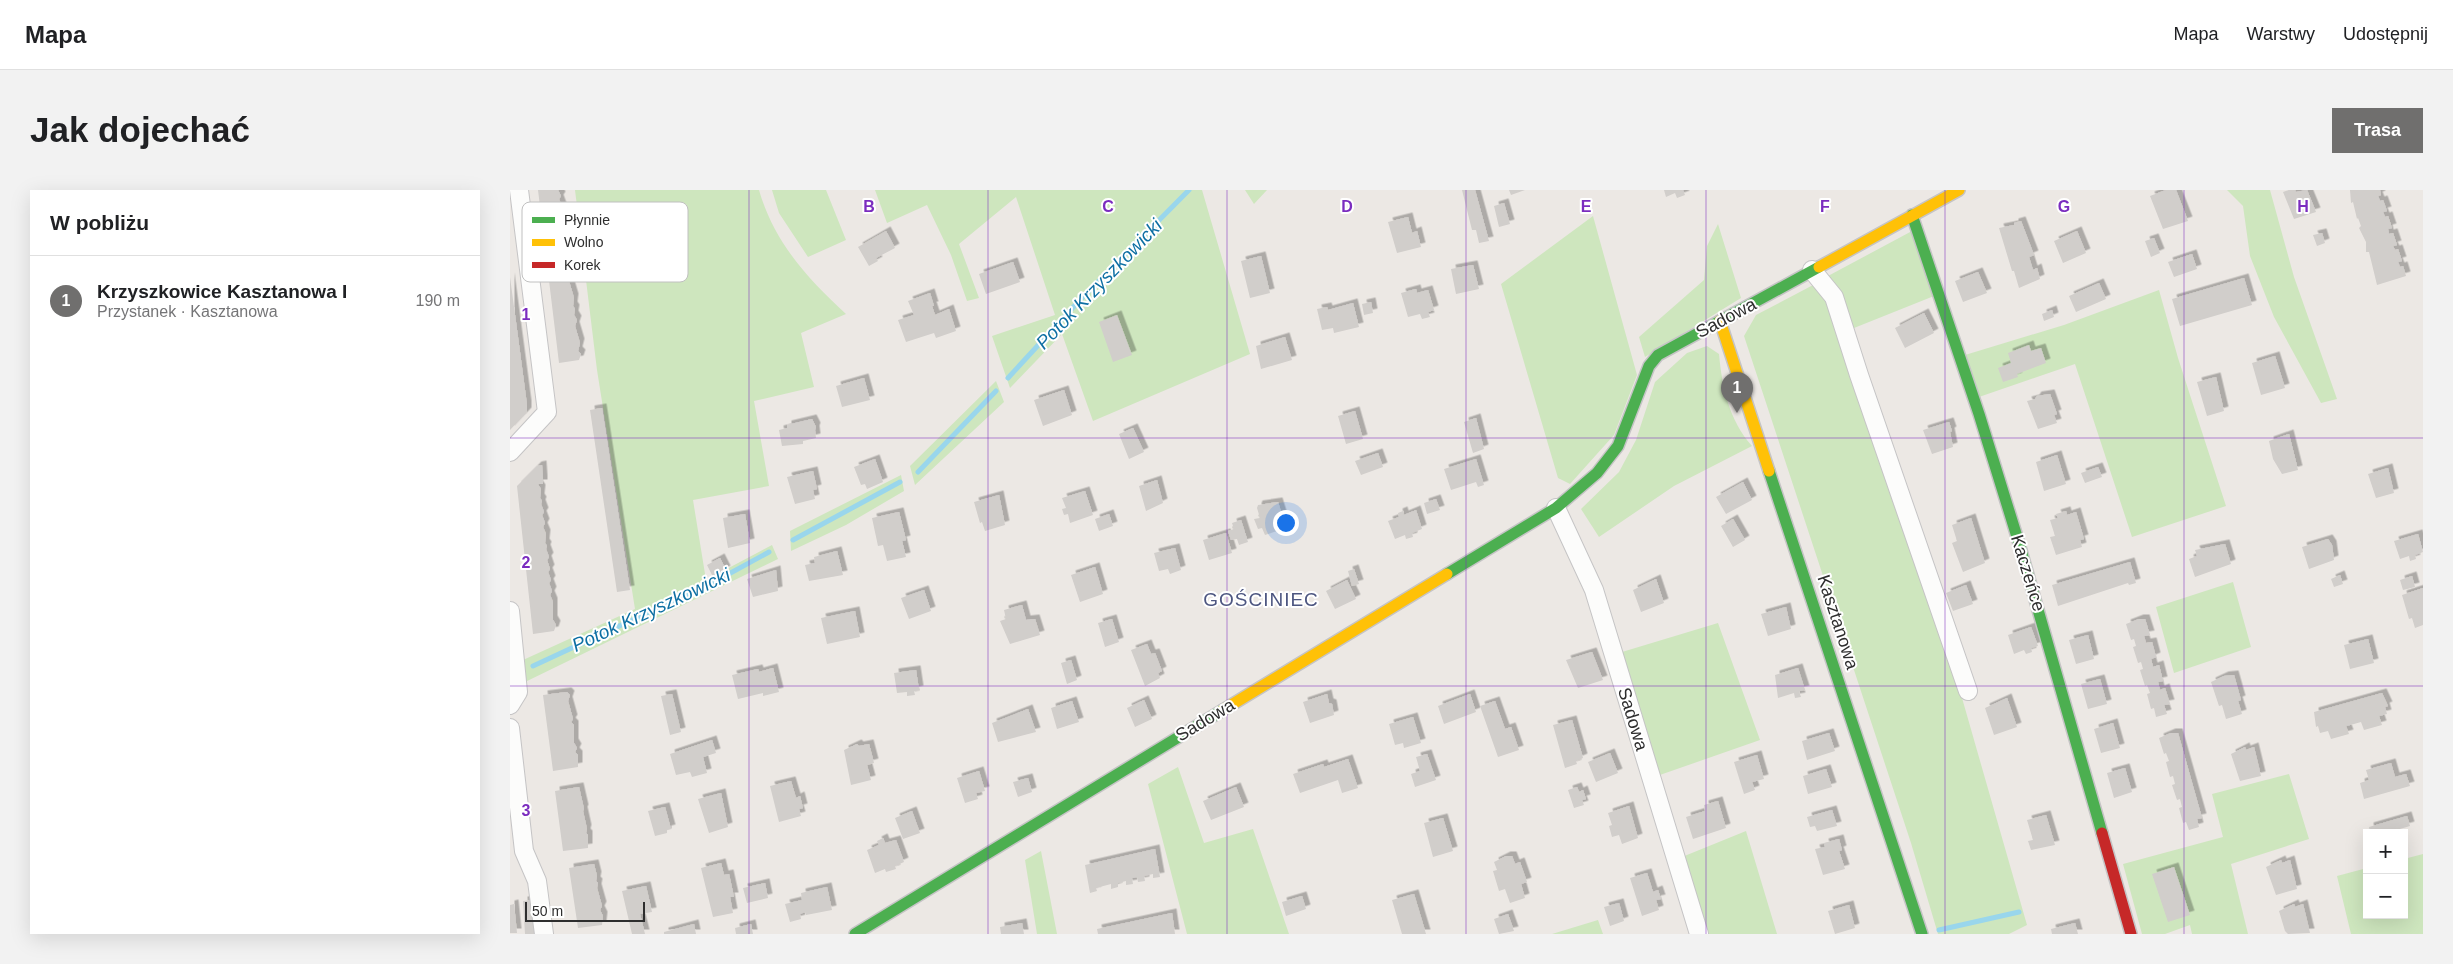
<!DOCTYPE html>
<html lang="pl">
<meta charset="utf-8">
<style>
:root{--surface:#fff;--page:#f2f2f2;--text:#202124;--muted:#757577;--line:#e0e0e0;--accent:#706f6e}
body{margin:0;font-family:Arial,sans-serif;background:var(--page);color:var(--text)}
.controls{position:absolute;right:15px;bottom:15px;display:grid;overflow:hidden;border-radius:0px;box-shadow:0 5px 20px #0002}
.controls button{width:45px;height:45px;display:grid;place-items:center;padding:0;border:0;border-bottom:1px solid var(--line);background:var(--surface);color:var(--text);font:25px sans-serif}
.scale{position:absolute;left:15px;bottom:12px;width:120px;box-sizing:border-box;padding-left:5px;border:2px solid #2e2e2e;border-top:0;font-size:14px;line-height:18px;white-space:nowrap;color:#2e2e2e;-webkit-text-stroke:4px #fff;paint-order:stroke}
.you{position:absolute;left:775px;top:332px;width:18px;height:18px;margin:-12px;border:4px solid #fff;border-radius:50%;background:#1a73e8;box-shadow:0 0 0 8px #1a73e833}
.badge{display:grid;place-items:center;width:32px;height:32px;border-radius:50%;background:var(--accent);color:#fff;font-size:16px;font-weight:700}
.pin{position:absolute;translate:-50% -41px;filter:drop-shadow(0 1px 2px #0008)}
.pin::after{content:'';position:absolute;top:26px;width:18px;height:15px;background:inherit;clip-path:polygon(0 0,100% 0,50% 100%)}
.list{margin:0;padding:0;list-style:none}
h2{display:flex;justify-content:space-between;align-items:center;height:65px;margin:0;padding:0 20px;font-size:21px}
h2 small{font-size:16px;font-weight:400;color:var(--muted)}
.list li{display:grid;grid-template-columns:32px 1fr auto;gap:15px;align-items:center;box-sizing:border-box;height:90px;padding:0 20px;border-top:1px solid var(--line)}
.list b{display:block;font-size:19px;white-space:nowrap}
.list p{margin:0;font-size:16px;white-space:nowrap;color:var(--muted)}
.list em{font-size:16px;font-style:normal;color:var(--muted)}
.map{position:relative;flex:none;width:1913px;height:744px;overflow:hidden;border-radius:0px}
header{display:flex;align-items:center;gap:30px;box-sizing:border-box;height:70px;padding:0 25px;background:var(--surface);border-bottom:1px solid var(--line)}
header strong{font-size:24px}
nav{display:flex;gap:28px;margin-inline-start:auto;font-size:18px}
.intro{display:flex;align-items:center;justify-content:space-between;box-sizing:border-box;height:120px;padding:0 30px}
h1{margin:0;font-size:35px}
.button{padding:12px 22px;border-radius:0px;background:var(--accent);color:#fff;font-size:18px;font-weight:700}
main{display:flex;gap:30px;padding:0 30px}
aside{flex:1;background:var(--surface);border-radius:0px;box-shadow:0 5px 20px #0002}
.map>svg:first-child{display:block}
</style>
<header>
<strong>Mapa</strong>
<nav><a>Mapa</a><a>Warstwy</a><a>Udostępnij</a></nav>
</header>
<div class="intro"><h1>Jak dojechać</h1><a class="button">Trasa</a></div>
<main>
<aside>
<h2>W pobliżu<small></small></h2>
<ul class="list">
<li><span class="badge">1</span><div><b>Krzyszkowice Kasztanowa I</b><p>Przystanek · Kasztanowa</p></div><em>190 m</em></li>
</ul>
</aside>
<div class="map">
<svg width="1913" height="744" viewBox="0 0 1913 744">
<defs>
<filter id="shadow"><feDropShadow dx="4.5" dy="-4.5" stdDeviation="0" flood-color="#0004"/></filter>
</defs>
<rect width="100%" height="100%" fill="#ece8e4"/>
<!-- green -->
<path fill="#cee6be" d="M65,0H249C264,52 297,88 336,124L291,143L304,197L244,211L259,296L183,310L196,390L262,355L268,369L13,493V470L125,419L87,180Z
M262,0H316L336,50L298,67L269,23Z
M365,0H692L740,164L583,231L552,144L500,198L482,146L545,125L506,7L449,54L469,108L457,111L441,65L417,15L377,33Z
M735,0H757L744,14Z
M1717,0H1760L1784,87L1827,209L1811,213L1764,127L1740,66L1733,16Z
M1083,26L1127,185L1104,245L1060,294L1048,288L991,94Z
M1208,34L1231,108L1135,167L1129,147L1194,90L1197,56Z
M1402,41L1424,106L1339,140L1318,86Z
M1305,94L1319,110L1444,480L1517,735L1499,744H1428L1401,653L1234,146L1246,125Z
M1649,100L1668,168L1716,316L1622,347L1565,174L1469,207L1455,165L1554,135Z
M1197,156L1209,164C1212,197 1219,230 1242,256L1164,296L1089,347L1071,319L1109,282L1126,250L1145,192L1177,163Z
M486,191L494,212L405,295L400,276Z
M391,285L394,301L336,335L281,361L280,341Z
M1723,392L1741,457L1664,483L1646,417Z
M1208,433L1250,550L1147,586L1112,462Z
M668,577L694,653L743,639L779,744H677L638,594Z
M1779,584L1799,649L1721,674L1738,744H1682L1680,735L1655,744H1632L1613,674L1713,647L1702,604Z
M1236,641L1267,744H1197L1172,667Z
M531,661L547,744H527L515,670Z
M1913,664V744H1841L1827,686L1857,678V725H1894V669Z
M1088,730L1093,744H1042Z"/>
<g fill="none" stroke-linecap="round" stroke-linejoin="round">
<!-- stream -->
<path stroke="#99d6ec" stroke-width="5" d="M498,188L568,112L679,0
M408,282L486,201
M283,350L390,292
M23,476L204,392L259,362
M1429,740L1509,722"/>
</g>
<!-- building -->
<path fill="#d1cecb" filter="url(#shadow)" d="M28,0H48L51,6L49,9L52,17L51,26L54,29L52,32L55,40L54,48L57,51L55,57L59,74L58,82L61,85L59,91L64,108L63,116L65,119L64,125L67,130L65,136L70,153L68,161L71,164L69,170L49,173Z
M952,0H965L979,51L969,53L966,40H962Z
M999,0H1015L1001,5Z
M1154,0H1173L1175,5L1167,8L1165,3L1156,7Z
M1656,0H1666L1678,31L1653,39L1640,6Z
M1779,0H1785L1786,2L1797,0L1806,22L1784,29L1773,2Z
M1840,0H1870L1871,5L1868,6L1870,11L1873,10L1877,21L1873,22L1875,27L1878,26L1882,38L1878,39L1879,44L1883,43L1887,55L1883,56L1885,60L1888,59L1892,71L1888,72L1890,77L1893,76L1896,86L1867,95L1859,62H1856V52L1849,38L1851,36L1848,28L1847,29L1843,12L1841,13Z
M994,13L1000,34L989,37L984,16Z
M898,27L902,43L907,41L911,57L887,63L878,32Z
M1511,31L1524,65L1519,67L1523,80L1527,78L1530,89L1509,98L1504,81H1502L1489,38L1504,35V33Z
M376,41L385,58L366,68L368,71L359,76L348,57Z
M1567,41L1576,63L1553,73L1544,51Z
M1812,43L1815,53L1807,56L1803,45Z
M1644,48L1650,63L1641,67L1635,51Z
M1682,64L1687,79L1664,87L1658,72Z
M751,66L760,103L740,108L731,71Z
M503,72L510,92L476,104L469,84Z
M963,75L969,99L946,104L941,79Z
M1468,82L1477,103L1453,112L1445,91Z
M0,87L17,215V222L0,240Z
M1734,88L1742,115L1670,136L1662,109Z
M1589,93L1596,109L1566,122L1559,106Z
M906,99L907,103L918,100L924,120L918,122L920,127L912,129L910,124L898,127L891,103Z
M420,103L424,116H422L425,125L439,119L446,141L426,148L424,143L396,152L388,130L404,125L398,111Z
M861,112L863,123L854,125L852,114Z
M843,113L849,137L824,143L823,138L812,140L807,119L817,117L818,120Z
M1542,120L1544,127L1534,131L1532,124Z
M1414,123L1424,143L1395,158L1385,138Z
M607,125L622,165L603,172L589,132Z
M775,147L782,170L751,179L746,156Z
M1519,155L1521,161L1531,158L1536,173L1507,184L1508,187L1493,192L1488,178L1501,173L1498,163Z
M1765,166L1775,198L1751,205L1742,173Z
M1706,187L1714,221L1697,226L1687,192Z
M354,188L360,210L332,217L326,196Z
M554,200L562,225L533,236L524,210Z
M1540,204L1547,224L1544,225L1547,233L1528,239L1517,211L1525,209L1527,206Z
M92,218L120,400L107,402L80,220Z
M845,221L853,249L836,254L828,226Z
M966,228L974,259L963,263L954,232Z
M302,229L306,237L305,240L306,248L293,251V254L272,256L269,240L277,238V235Z
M1439,232L1442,241L1440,242L1443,257L1422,264L1413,240Z
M623,238L634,262L619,269L609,244Z
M1779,244L1788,280L1772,284L1763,269L1759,251Z
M868,263L873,277L851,285L845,271Z
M1547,265L1556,294L1534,301L1526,272Z
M365,269L373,292L357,299L355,294L351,295L344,277Z
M966,269L974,295L968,297L966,292L941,300L934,279Z
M32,275L33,290V294H28L29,296L31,299L30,308L32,311L31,314L34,322L32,325L35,333L33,337L36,344L35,353L37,356L36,359L39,367L37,370L40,379L38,382L41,390L39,393L42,401L40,405L43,412V430L46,435L44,441L23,444L7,296L27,276Z
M1588,277L1592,287L1575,293L1571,283Z
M1878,278L1884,303L1866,308L1858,284Z
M303,281L307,299L303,300L305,309L285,314L277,287Z
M647,290L653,313L636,321L629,296Z
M1233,292L1242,310L1216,324L1206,307Z
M575,301L583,325L560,333L558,324L554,325L552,319L556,318L552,308Z
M489,305L495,335L475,341L472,332L470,333L464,312Z
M926,309L930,320L917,324L914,313Z
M768,312L776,338L755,345L752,338L748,339L744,329L750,328L747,318L748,315Z
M906,320L912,339L902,343L903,347L896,349L895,345L885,349L878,331L889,327L888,323L893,321L894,325Z
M1556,321L1557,325L1566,322L1574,349L1570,350L1572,357L1546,365L1540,347L1545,346L1540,330L1548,328L1546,324Z
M389,322L396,350L392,351L396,367L377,371L373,355L368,356L362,328Z
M235,324L240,353L218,358L213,328Z
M599,324L603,336L589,341L585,329Z
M1461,328L1475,373L1453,382L1442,353L1447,351L1442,335Z
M1223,329L1235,350L1223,357L1211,336Z
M731,330L738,352L729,355L727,349L721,350L718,341L724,339L722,333Z
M716,343L722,363L699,370L693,350Z
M1908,344L1913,362L1905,365L1906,369L1900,371L1899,366L1890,369L1884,351Z
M1818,349L1822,355L1824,370L1799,379L1792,357Z
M1715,354L1721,374L1685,387L1679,369L1687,366L1685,360Z
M665,358L671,380L660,384L658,379L649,381L644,363Z
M327,361L333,385L299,391L295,375L305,373L304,367Z
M210,368L216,380L203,387L197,375Z
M1620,372L1626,393L1619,395L1618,393L1548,416L1542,395Z
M585,377L593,404L570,412L561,385Z
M844,379L849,394L842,396L838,381Z
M266,380L268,401L243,407L237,389Z
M1830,385L1833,394L1824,397L1821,389Z
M1902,386L1905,397L1893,400L1890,390Z
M1146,389L1154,413L1131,422L1123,400Z
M837,390L846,409L825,419L816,401Z
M1456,395L1463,414L1443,421L1436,403Z
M1913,398V435L1905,438L1902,428L1899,429L1892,405Z
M414,400L421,421L399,429L391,408Z
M512,415L516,430L525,429L530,445L500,454L490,431L496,429L494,420Z
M1276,417L1281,439L1258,446L1251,424Z
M345,421L350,447L317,454L311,428Z
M602,429L609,452L595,457L588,433Z
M1629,429H1635L1640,445L1634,446L1636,453L1642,452L1646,467L1641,469L1643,477L1649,475L1653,491L1648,492L1650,500L1655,498L1660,514L1654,515L1657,524L1646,527L1644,518L1641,519L1637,504L1640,503L1637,495L1635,496L1630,480L1633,479L1631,472L1628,473L1623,457L1626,456L1624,449L1621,450L1616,434Z
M1521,437L1528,456L1521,458L1522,462L1516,464L1514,460L1504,464L1498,445Z
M1578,445L1584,469L1566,474L1559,450Z
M1858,449L1864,473L1840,479L1834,455Z
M637,454L641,464L645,463L652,481L648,483L650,488L635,496L621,460Z
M1082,462L1093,490L1068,498L1056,470Z
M561,470L567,490L557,494L551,473Z
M263,478L269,502L253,506V503L228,509L222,485L248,479L249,482Z
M1288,478L1295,500L1289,501L1291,507L1285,508L1284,503L1268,508L1265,485Z
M406,480L409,500L404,501L405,505L397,506V502L387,503L384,483Z
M1724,485L1731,510L1728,511L1732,524L1716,529L1712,515L1709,516L1701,492L1714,486Z
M1590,489L1597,514L1578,519L1571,494Z
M57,502L60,505L58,511L63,529L61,532L64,535V553L67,558L65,562L68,565V577L43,581L33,505Z
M1872,503L1878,516L1875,517L1877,524L1869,526L1872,535L1854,540L1851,532L1844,534L1836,536L1839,544L1821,549L1818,541L1810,543L1808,536L1806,537L1804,522Z
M162,504L171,542L160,545L151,506Z
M817,504L819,513L822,514L824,525L800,533L793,512Z
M960,504L966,522L934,534L928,516Z
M1497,508L1507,537L1484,545L1475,518Z
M634,510L642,529L625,537L617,518Z
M562,511L569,532L547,539L541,518Z
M985,511L995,539L1001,537L1009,560L988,567L970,516Z
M518,519L526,542L488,552L482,533Z
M903,527L911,553L894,558L893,553L885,555L879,534Z
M1062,530L1073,568L1066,571L1067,574L1055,578L1043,535Z
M1603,533L1610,558L1591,563L1584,539Z
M1319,543L1325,561L1297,570L1292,551Z
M1661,543H1668L1692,628L1687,629L1689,637L1679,640L1676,632L1673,633L1669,618L1672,617L1670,609L1667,610L1662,595L1665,594L1663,586L1660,587L1656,572L1659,571L1656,563L1654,564L1649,548Z
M202,550L206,563L193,567L197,583L182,587L180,582L166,585L160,564Z
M347,554L349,556L359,554L364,573L357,575L361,590L341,595L334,560Z
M1735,557L1736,560L1744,557L1751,586L1730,591L1721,564Z
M1100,563L1108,583L1086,592L1078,572Z
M917,564L926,590L905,597L901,584L910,581L906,567Z
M1247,565L1254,589L1242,592L1245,600L1234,604L1224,572Z
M838,569L848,598L832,603L828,590L790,603L783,584L813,574L814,577Z
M1881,573L1885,587L1896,584L1900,596L1854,609L1850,593L1859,590L1856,580Z
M1615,578L1622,602L1604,608L1597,583Z
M1316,579L1322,597L1298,604L1293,586Z
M469,581L475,601L466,603L468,609L455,613L447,588Z
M518,588L522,602L508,607L503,592Z
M281,591L286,608L290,606L293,618L289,619L291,626L269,632L260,596Z
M69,597L74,619L73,621L77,639L76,643L78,645V658L53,661L45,601Z
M726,597L734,617L701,630L693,611Z
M1067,597L1069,602L1073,600L1076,609L1072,610L1074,615L1064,618L1058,600Z
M211,603L218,637L199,643L188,609Z
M1208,611L1216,638L1183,649L1176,627L1195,621L1194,615Z
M1119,616L1128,648L1112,654L1109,645L1102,647L1099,636L1102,635L1098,623Z
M155,617L161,639L157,640V643L145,646L138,621Z
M1322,620L1327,636L1307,641L1305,636L1300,637L1297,627Z
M402,621L410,643L393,649L385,628Z
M1536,625L1545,655L1521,660L1518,651L1523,650L1517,630Z
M1897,626L1900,636L1883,641L1884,643H1860L1859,637Z
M933,628L943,661L923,667L914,633Z
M373,648L375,653L386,650L394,672L385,676L386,679L376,682L375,679L365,683L357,660L369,655L367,651Z
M1329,649L1332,660L1329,661L1335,679L1313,685L1305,659L1315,657L1314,653Z
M645,659L650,687L643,688V684L634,686L635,691L628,692L627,687L622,688L623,694L616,695V691L608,693V697L601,699V694L586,698L587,701L580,703L575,675Z
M996,666H1002L1005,674L1010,672L1017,692L1011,694L1015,708L1000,713L995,699L989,701L983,681L987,680L984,672Z
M1771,670L1772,673L1780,670L1787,699L1766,705L1756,677Z
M211,673L214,685L219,684L224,707H220L223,723L203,727L191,678Z
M84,674L87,686L86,691L88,693L87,698L92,716L90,720L93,726L92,735L68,738L59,678Z
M1664,677L1680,725L1658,732L1642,684Z
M1137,683L1143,702L1148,700L1151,709L1146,710L1149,720L1132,726L1120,688Z
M255,693L258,708L237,713L233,698Z
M136,696L142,722L130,724L135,744H122L112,701Z
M317,697L322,720L296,725L295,722L290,724L291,729L280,732L275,714L292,710L291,703Z
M904,704L916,744H892L882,710Z
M792,706L796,719L776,726L772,712Z
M23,710L27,744H15L13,711Z
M1109,713L1114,731L1100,736L1094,717Z
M4,714L7,743H0V715Z
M1784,714L1785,717L1793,714L1800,743L1778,744L1775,741L1769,721Z
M1339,715L1345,738L1325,744L1318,721Z
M662,723L665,744H588L587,739Z
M998,724L1004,741L989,744L984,729Z
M512,733L514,744H491L490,737Z
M1565,733L1568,744H1542L1541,739Z
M184,734L186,744H154V742Z
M241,734L243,744H226L225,738Z"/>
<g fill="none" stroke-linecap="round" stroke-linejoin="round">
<!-- street casing -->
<g stroke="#c5c4c5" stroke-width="20">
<path id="street" d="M1302,80L1324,107L1349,185L1458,501
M0,262L37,222L9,0
M1046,318L1084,400L1189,744
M0,421L8,502L0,515
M0,538L14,661L27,691L34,744"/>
</g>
<!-- fast casing -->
<g stroke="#c5c4c5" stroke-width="14">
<path id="fast" d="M1402,25L1469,224L1508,350L1592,643
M1259,281L1412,744
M937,384L1046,318L1087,283L1108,256L1139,176L1148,165L1309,77
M345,744L713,520"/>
</g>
<!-- slow casing -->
<g stroke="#c5c4c5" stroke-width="14">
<path id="slow" d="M1309,77L1449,0
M1210,131L1259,281
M713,520L937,384"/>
</g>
<!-- jam casing -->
<g stroke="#c5c4c5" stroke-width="14">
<path id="jam" d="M1592,643L1621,744"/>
</g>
<!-- street -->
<use href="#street" stroke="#fcfcfb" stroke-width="18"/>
<!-- fast -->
<use href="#fast" stroke="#4caf50" stroke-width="11"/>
<!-- slow -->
<use href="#slow" stroke="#ffc107" stroke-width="11"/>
<!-- jam -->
<use href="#jam" stroke="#c62828" stroke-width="11"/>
</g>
<!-- grid -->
<path fill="none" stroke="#7b2cbf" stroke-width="1" stroke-opacity="0.55" d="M239,0V744M478,0V744M717,0V744M956,0V744M1196,0V744M1435,0V744M1674,0V744M0,248H1913M0,496H1913"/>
<g text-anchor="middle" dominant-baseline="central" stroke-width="4" stroke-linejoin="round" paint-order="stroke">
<!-- street labels -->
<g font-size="18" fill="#2e2e2e" stroke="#fff">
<text transform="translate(1216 128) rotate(-28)">Sadowa</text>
<text transform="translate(1518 383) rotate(73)">Kaczeńce</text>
<text transform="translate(1328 432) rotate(72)">Kasztanowa</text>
<text transform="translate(1123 529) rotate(73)">Sadowa</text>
<text transform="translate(695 530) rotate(-31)">Sadowa</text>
</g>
<!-- water labels -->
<g font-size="19" font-style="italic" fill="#0d6fa3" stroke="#fff">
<text transform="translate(589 94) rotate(-46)">Potok Krzyszkowicki</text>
<text transform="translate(141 420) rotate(-25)">Potok Krzyszkowicki</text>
</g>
<!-- neighbourhood labels -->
<g font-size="19" letter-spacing="1" fill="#4d5680" stroke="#fff">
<text x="751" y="409">GOŚCINIEC</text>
</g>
</g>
<!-- legend -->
<rect x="12" y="12" width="166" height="80" rx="8" fill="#fff" stroke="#c0c0c0" stroke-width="1"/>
<rect x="22" y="27" width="23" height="6" fill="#4caf50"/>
<rect x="22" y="49" width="23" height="7" fill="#ffc107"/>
<rect x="22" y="72" width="23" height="6" fill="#c62828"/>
<g font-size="14" fill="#2e2e2e">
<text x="54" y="35">Płynnie</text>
<text x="54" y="57">Wolno</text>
<text x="54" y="80">Korek</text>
</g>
<g font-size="16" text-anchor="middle" font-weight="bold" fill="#7b2cbf" stroke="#fff" stroke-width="4" stroke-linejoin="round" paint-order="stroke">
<text x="359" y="22">B</text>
<text x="598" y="22">C</text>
<text x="837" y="22">D</text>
<text x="1076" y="22">E</text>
<text x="1315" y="22">F</text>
<text x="1554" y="22">G</text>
<text x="1793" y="22">H</text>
<text x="16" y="130">1</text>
<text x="16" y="378">2</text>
<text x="16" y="626">3</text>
</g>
</svg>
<div class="controls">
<button>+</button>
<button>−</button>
</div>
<div class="scale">50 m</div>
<div class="you"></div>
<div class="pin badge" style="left:1227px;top:223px">1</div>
</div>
</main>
